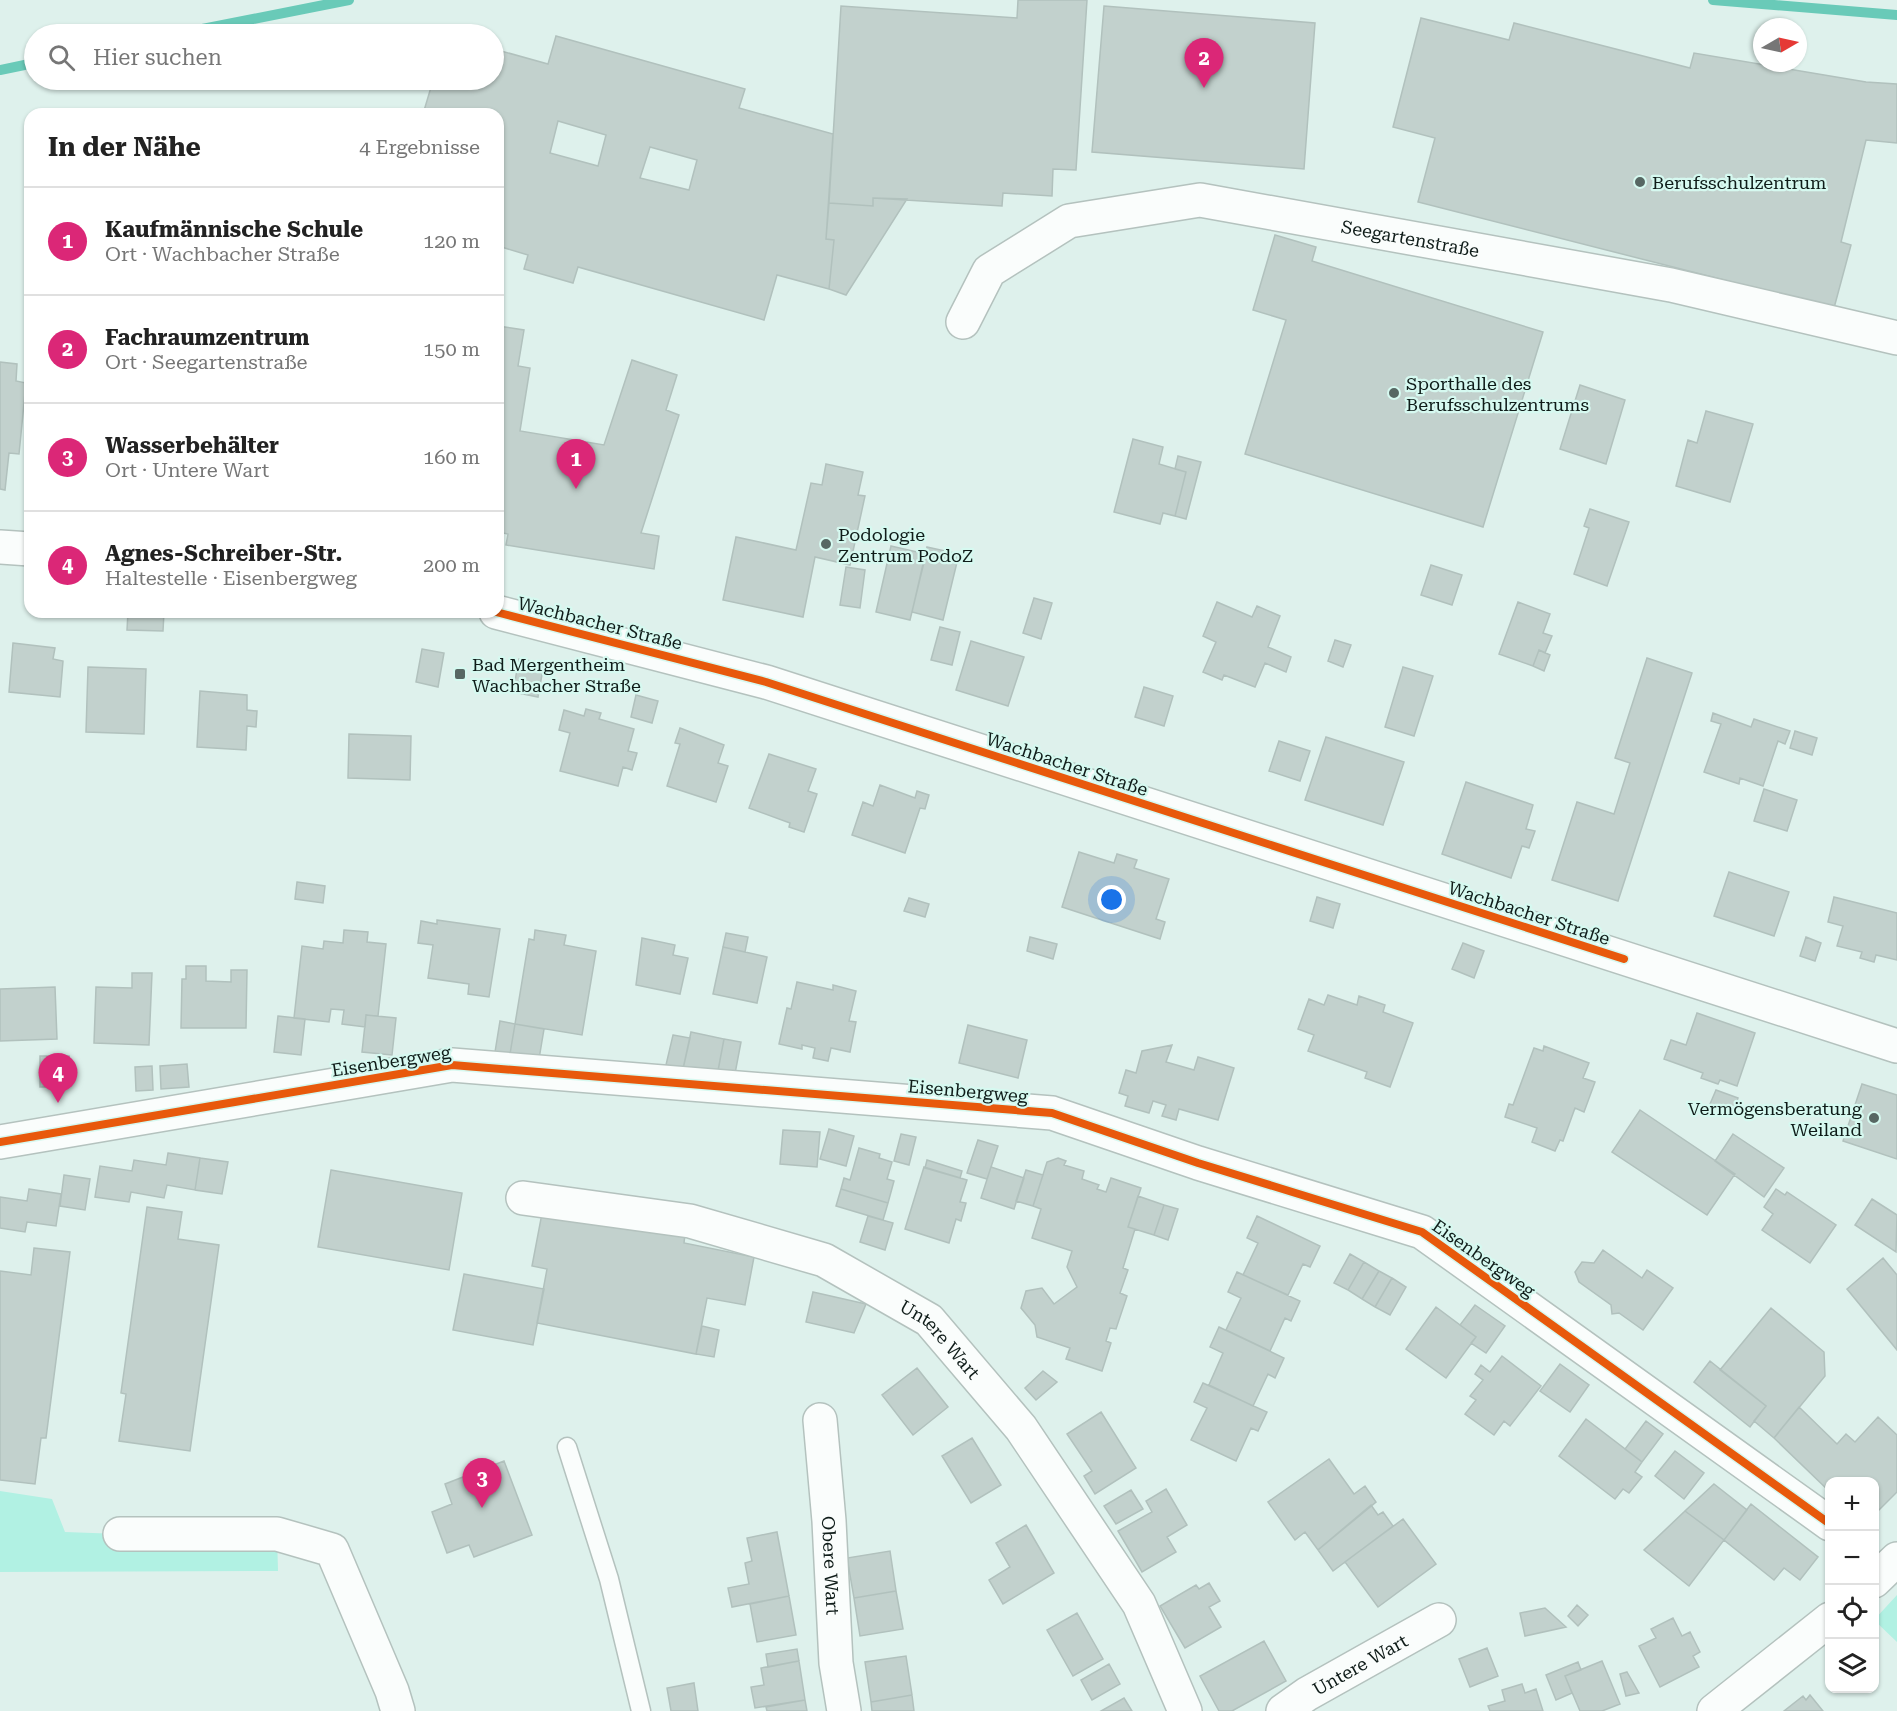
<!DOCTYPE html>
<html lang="de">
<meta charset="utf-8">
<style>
:root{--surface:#fff;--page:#f2f2f2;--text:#222;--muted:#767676;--line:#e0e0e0;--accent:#db2777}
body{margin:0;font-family:"Roboto Serif",serif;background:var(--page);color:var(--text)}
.controls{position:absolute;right:18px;bottom:18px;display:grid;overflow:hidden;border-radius:12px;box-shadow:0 2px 4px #0004}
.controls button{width:54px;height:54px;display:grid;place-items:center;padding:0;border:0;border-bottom:2px solid var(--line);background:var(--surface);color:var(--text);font:30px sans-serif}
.compass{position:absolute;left:1753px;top:18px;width:54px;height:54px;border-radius:50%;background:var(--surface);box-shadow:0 2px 4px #0004;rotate:81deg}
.you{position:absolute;left:1112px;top:900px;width:21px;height:21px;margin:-15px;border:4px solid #fff;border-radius:50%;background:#1a73e8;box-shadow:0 0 0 9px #1a73e833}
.badge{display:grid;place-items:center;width:39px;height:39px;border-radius:50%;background:var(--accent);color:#fff;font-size:20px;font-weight:700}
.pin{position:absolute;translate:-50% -50px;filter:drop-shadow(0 2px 3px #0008)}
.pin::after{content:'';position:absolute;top:32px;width:21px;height:18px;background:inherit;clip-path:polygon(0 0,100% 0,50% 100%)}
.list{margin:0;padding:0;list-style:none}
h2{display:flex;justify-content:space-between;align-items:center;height:78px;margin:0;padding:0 24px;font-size:26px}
h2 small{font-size:20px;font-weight:400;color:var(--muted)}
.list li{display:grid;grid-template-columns:39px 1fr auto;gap:18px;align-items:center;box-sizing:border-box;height:108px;padding:0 24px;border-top:2px solid var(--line)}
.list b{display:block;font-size:22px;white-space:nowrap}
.list p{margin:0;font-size:20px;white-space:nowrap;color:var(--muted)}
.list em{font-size:20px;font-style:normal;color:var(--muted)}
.icon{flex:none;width:33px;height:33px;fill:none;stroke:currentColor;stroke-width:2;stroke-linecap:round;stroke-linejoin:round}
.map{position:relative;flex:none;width:1897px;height:1711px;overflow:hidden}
.search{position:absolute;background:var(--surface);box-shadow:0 2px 4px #0004;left:24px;top:24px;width:480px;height:66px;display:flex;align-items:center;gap:15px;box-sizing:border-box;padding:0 21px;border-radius:33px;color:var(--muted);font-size:22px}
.panel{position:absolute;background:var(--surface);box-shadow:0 2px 4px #0004;left:24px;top:108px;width:480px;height:510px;border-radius:18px}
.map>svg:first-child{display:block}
</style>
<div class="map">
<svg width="1897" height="1711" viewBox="0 0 1897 1711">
<rect width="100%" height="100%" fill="#def1ec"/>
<!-- green -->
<path fill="#b1f1e3" d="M0,1491L52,1499L65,1532L120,1534H277L278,1571L0,1572Z
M1897,1595V1642L1874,1620Z"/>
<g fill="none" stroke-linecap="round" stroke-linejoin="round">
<!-- stream -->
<path stroke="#69cab8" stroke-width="10" d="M1713,0L1897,15
M177,34L349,0
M0,70L34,63"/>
</g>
<!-- building -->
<path fill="#c2d1cd" stroke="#b1c1bd" stroke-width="1.5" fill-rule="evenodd" d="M1018,0H1087L1076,170L1053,169L1052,196L1003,193L1002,206L873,198V206L829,203L841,6L1017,18Z
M1104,6L1315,23L1304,169L1092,152Z
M1421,18L1509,40L1514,23L1690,68L1694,53L1866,82L1897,84V143L1866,140L1841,242L1851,245L1834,308L1418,202L1435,138L1393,127Z
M556,36L745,89L739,108L833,134L826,239L834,240L829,289L777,275L764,320L578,267L573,283L524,269L528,255L498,246V114H423L432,84L439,86L441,80H494V49L548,64ZM558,121L606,135L598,166L550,153ZM650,147L697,160L689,190L640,178Z
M873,198L907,199L846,295L829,289L834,240L826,239L829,203L873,206Z
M1275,235L1316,247L1312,261L1543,332L1483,527L1245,454L1286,320L1253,310Z
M498,326L524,330L518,366L530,368L520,431L604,445L632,360L677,375L666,410L679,415L641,533L659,536L654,569L506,545L508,534L498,532Z
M0,362L17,364L16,381L26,383L19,454L9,453L5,490L0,489Z
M1580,385L1625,400L1606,464L1560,449Z
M1706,411L1753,424L1730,502L1676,486L1688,440L1697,443Z
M1133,439L1163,447L1159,464L1186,472L1175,516L1163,513L1160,524L1114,512Z
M1178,456L1201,462L1186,519L1175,516L1186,472L1175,469Z
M826,464L863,472L858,495L865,496L850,565L815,557L803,617L723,600L736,537L796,550L811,483L822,485Z
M1590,509L1629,522L1607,586L1574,574L1589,528L1584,526Z
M891,546L926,554L910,620L876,612Z
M927,547L959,554L943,620L912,612Z
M1431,565L1462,575L1452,605L1421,595Z
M846,567L865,570L860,608L840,605Z
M1034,598L1052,603L1041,639L1023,633Z
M1217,602L1252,617L1257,606L1280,616L1268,647L1291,657L1286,672L1265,663L1255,687L1224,675L1222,680L1203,672L1216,642L1203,636Z
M1518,602L1550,614L1543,633L1552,636L1545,653L1539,650L1533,666L1499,654Z
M128,612H164L163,631L127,630Z
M940,627L960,632L952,665L931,660Z
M1335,640L1351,645L1343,667L1328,661Z
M971,641L1024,657L1008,706L956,690Z
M13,643L55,648L53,659L63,661L60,697L9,692Z
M422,649L444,653L438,687L416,682Z
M1539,650L1550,655L1544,671L1533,666Z
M1647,658L1692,673L1618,901L1552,880L1577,802L1614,814L1630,763L1615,758Z
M519,659L544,663L538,697L513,692Z
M88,667L146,669L144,734L86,732Z
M1403,667L1433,676L1414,736L1385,727Z
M1144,687L1173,696L1164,726L1135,717Z
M200,691L247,695V710L257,711L256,727L247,726L246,750L197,747Z
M636,695L658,701L652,723L631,717Z
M586,709L601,713L599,719L634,729L628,751L637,753L632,770L623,767L618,786L560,771L570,733L559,730L564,710L584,716Z
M1713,713L1751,727L1754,719L1790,731L1785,744L1778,741L1763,786L1740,778L1739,784L1704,772L1721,724L1711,721Z
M680,728L724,745L718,763L728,766L716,802L667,786L680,744L675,743Z
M1795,731L1817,738L1812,755L1790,748Z
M349,734L411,736L410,780L348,778Z
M1326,737L1404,762L1383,825L1305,800Z
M1279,741L1310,751L1300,781L1269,771Z
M769,754L816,769L808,791L817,794L804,832L789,827L790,823L749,808Z
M1466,782L1533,805L1526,829L1535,831L1529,848L1522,846L1511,878L1442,854Z
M880,785L915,798L917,791L929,795L925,809L920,808L905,853L852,835L863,802L873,806Z
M1764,789L1797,800L1787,831L1754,821Z
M1079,852L1114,863L1117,854L1137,860L1134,868L1169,879L1156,919L1165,922L1160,939L1062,907Z
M1729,872L1789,892L1774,936L1714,916Z
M297,882L325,886L323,903L295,899Z
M1317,897L1340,904L1333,928L1310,921Z
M1834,897L1897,913V960L1876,955L1874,962L1860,958L1862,952L1837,946L1843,926L1828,922Z
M909,898L929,904L925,917L904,911Z
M437,920L500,929L489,997L468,994L469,984L428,978L433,945L418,943L421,921L437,924Z
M344,930L368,932L367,942L386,944L378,1016L366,1015L365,1027L342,1024L344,1010L331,1009L329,1022L294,1018L302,946L323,949L324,941L343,943Z
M535,930L566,935L564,945L596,951L582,1035L515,1024L529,939L534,940Z
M726,933L748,937L745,952L723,947Z
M1030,937L1057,944L1053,959L1027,951Z
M1806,937L1821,943L1815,961L1800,956Z
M642,938L675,945L673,955L688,958L680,994L636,985Z
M1463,943L1484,951L1474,978L1452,969Z
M723,947L767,957L757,1003L713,994Z
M186,966H206V981L231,982V970H247L246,1028H181L182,979H186Z
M132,973H152L149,1045L94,1043L96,987L132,988Z
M797,982L833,990V985L856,991L849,1021L856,1022L850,1052L831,1048L828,1061L813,1058L815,1048L802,1045V1049L779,1044L787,1008L791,1009Z
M55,987L57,1039L0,1041V989Z
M1328,995L1357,1005L1359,996L1385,1005L1383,1012L1413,1023L1390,1087L1365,1078L1367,1072L1308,1051L1314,1035L1298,1029L1309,999L1324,1005Z
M1697,1013L1755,1033L1737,1086L1720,1080L1718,1084L1701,1078L1703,1073L1664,1059L1671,1040L1686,1045Z
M366,1015L396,1018L392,1055L362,1052Z
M278,1016L305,1019L301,1055L274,1052Z
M500,1021L515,1024L510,1054L495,1052Z
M515,1024L544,1029L539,1059L510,1054Z
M968,1025L1027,1040L1018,1078L959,1063Z
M691,1032L724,1039L717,1076L683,1069Z
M673,1035L690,1038L683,1069L666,1065Z
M724,1039L741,1042L734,1079L717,1076Z
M1172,1045L1166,1062L1194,1070L1198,1057L1234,1068L1218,1120L1179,1109L1176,1120L1162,1116L1166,1105L1153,1101L1149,1113L1125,1106L1128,1096L1119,1093L1126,1070L1136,1073L1142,1051Z
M1544,1046L1589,1063L1583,1078L1595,1082L1584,1112L1575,1108L1563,1141L1560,1140L1555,1151L1532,1142L1537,1128L1505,1117L1509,1104L1513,1105L1534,1048L1543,1051Z
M40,1056H69V1087H40Z
M187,1064L189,1087L161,1089L160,1066Z
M152,1066L153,1090L136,1091L135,1067Z
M1862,1084L1897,1095V1159L1843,1141Z
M1716,1090L1738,1098L1733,1113L1710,1104Z
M1640,1110L1735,1174L1707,1215L1612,1152Z
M829,1129L854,1136L846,1166L820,1159Z
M783,1130L820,1132L817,1167L780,1164Z
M901,1134L916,1137L909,1165L894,1161Z
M1733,1134L1784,1168L1764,1197L1715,1161Z
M978,1140L998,1146L987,1179L967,1173Z
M859,1148L880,1154L879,1158L892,1162L887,1179L894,1181L888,1203L841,1189L844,1178L850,1180Z
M168,1153L200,1158L195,1190L167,1185L164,1198L131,1192L129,1202L95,1197L100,1166L132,1171L134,1160L166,1165Z
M200,1158L228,1162L222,1194L195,1190Z
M1058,1158L1066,1161L1064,1165L1084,1171L1082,1179L1099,1185L1097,1189L1106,1192L1111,1178L1141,1188L1128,1227L1135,1229L1123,1268L1128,1270L1120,1293L1127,1296L1116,1329L1110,1328L1106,1341L1111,1343L1102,1371L1066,1359L1070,1348L1037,1337L1035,1325L1021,1308L1026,1291L1042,1288L1054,1304L1077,1287L1067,1267L1072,1251L1032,1238L1041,1209L1033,1206L1047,1162Z
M927,1160L962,1171L960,1178L925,1168Z
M924,1167L967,1180L960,1202L966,1203L961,1221L956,1219L949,1243L905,1229Z
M991,1167L1024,1178L1014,1209L981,1198Z
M331,1170L462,1193L449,1270L318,1247Z
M1026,1170L1043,1175L1033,1206L1016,1201Z
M64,1175L90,1179L85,1210L60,1206Z
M29,1189L61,1194L56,1226L27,1222L25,1232L0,1228V1197L27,1201Z
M841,1189L888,1203L883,1220L836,1206Z
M1776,1189L1785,1195L1787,1192L1836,1225L1810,1263L1762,1230L1773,1214L1764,1207Z
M1138,1196L1164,1205L1154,1235L1128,1227Z
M1872,1199L1897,1215L1896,1252L1855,1225Z
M1164,1205L1178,1209L1168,1240L1154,1235Z
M147,1207L182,1212L178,1239L219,1245L190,1451L119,1441L126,1394L121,1393Z
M543,1208L685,1234L684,1243L754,1257L745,1305L707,1298L696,1354L537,1323L547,1269L532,1266Z
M868,1216L893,1223L885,1250L860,1242Z
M1257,1216L1320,1246L1310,1267L1303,1264L1288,1295L1243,1275L1258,1243L1247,1238Z
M34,1248L70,1252L46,1438H41L35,1484L0,1480V1271L31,1275Z
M1603,1250L1642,1278L1647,1270L1673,1288L1643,1330L1619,1313L1612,1314L1611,1305L1579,1282L1575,1272L1582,1262L1594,1263Z
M1350,1254L1364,1262L1348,1290L1334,1283Z
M1883,1258L1897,1275V1350L1847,1289Z
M1364,1262L1379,1271L1362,1299L1348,1290Z
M1379,1271L1392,1278L1375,1307L1362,1299Z
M1237,1272L1300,1301L1291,1321L1285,1318L1270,1351L1226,1330L1241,1298L1228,1292Z
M464,1274L544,1289L533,1345L453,1330Z
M1392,1278L1406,1287L1390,1315L1375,1307Z
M813,1292L866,1304L854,1333L806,1322Z
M1475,1305L1505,1326L1486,1353L1471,1343L1476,1337L1460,1325Z
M1436,1307L1476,1337L1446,1378L1406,1349Z
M1771,1308L1824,1352L1825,1376L1774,1438L1754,1421L1766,1406L1720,1370Z
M702,1326L719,1330L714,1357L696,1354Z
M1219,1327L1284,1358L1275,1378L1268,1374L1253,1406L1209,1385L1223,1353L1210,1347Z
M1502,1356L1541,1386L1510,1426L1504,1421L1494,1435L1465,1414L1476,1400L1470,1396L1483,1380L1475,1374L1481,1365L1490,1372Z
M1710,1361L1766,1406L1750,1427L1694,1382Z
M1560,1364L1589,1385L1570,1412L1540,1391Z
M917,1368L948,1407L913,1435L882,1395Z
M1043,1371L1057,1382L1036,1400L1025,1388Z
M1203,1383L1267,1412L1258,1431L1251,1428L1236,1461L1191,1440L1207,1408L1194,1402Z
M1799,1407L1837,1444L1846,1434L1855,1442L1878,1417L1897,1435V1492L1874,1515V1482H1830V1492L1774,1438Z
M1101,1412L1136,1468L1095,1494L1084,1476L1092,1471L1067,1434Z
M1586,1419L1642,1462L1635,1472L1642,1477L1629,1493L1623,1489L1615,1499L1559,1456Z
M1646,1421L1663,1434L1642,1462L1625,1449Z
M972,1438L1001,1485L971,1503L942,1456Z
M1675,1451L1704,1473L1684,1499L1655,1476Z
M1329,1459L1354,1494L1365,1486L1376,1502L1318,1550L1305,1532L1295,1540L1268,1502Z
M504,1461L532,1535L474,1557L469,1545L447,1553L432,1512L452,1504L445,1484Z
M1714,1484L1747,1510L1724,1540L1685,1511Z
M1166,1489L1187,1525L1167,1537L1176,1552L1142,1572L1118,1531L1152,1512L1146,1501Z
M1131,1490L1143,1509L1116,1524L1104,1506Z
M1751,1504L1818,1557L1800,1580L1784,1568L1774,1580L1724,1540Z
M1371,1505L1378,1515L1383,1512L1393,1526L1333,1571L1318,1550Z
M1685,1511L1724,1540L1689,1586L1644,1550Z
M1403,1519L1436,1564L1378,1607L1345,1562Z
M1026,1525L1054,1573L1003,1604L989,1580L1010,1567L996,1543Z
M777,1532L789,1596L732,1607L728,1588L749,1584L745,1563L752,1561L747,1538Z
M890,1551L896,1591L854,1598L847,1558Z
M1209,1583L1220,1601L1209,1607L1221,1627L1185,1648L1160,1606L1196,1585L1199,1589Z
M896,1591L903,1629L860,1636L854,1598Z
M789,1596L796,1635L757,1642L750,1604Z
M1577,1605L1588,1615L1578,1626L1568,1616Z
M1545,1608L1566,1627L1525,1636L1520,1613Z
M1077,1613L1103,1659L1073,1676L1047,1630Z
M1673,1618L1682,1636L1690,1632L1700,1652L1693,1656L1699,1667L1660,1687L1639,1646L1656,1638L1651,1629Z
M1264,1641L1286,1681L1232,1711H1219L1200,1676Z
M1487,1648L1498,1676L1470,1687L1459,1659Z
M797,1649L799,1661L768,1667L766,1654Z
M906,1656L912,1695L871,1702L865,1662Z
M799,1661L805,1700L755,1708L751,1687L764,1685L761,1668Z
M1602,1661L1620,1704L1602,1711H1580L1565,1676Z
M1578,1662L1581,1670L1565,1676L1572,1693L1556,1700L1546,1675Z
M1109,1664L1120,1684L1092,1700L1081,1680Z
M1627,1672L1639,1693L1626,1696L1620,1674Z
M694,1683L698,1711H671L667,1688Z
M1522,1684L1525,1693L1536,1689L1543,1711H1490L1488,1706L1505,1701L1502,1690Z
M912,1695L914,1711H872L871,1702Z
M1810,1695L1823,1711H1784L1803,1696L1806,1700Z
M1124,1698L1132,1711H1101Z
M805,1700L807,1711H767L766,1707Z"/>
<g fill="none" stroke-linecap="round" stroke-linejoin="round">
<!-- lane casing -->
<g stroke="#b4c2be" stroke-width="21">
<path id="lane" d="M567,1447L609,1579L641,1711"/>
</g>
<!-- street casing -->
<g stroke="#b4c2be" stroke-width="36">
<g id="street">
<path id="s1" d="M963,322L989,271L1069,221L1200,200L1671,285L1897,338"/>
<path d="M0,1142L452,1065L1052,1113L1198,1163L1422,1232L1830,1524"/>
<path id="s2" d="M523,1198L690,1221L824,1260L929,1320L1021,1428L1139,1604L1185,1711"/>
<path id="s3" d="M820,1420L829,1521L836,1663L844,1711"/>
<path d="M120,1534H277L332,1550L392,1691L398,1711"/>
<path d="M1874,1581L1897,1559"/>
<path id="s4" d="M1283,1711L1307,1694L1439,1620"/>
<path d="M1714,1711L1830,1619"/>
</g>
</g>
<!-- secondary casing -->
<g stroke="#b4c2be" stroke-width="36">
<path id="secondary" d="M0,547L30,549
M496,612L766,682L1897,1046"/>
</g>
<!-- lane -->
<use href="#lane" stroke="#fafdfc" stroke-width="18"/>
<!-- street -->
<use href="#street" stroke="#fafdfc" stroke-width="33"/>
<!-- secondary -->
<use href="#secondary" stroke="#fafdfc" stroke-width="33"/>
<!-- cycleway casing -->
<g stroke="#d6f9f0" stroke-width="11">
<path id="cycleway" d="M496,612L766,682L1624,959
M0,1142L452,1065L1052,1113L1198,1163L1422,1232L1830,1524"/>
</g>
<!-- cycleway -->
<use href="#cycleway" stroke="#e8590c" stroke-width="8"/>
</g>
<!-- markers -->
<g fill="#576763" stroke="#d6f9f0" stroke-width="2">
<circle cx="1640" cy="182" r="6"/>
<circle cx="1394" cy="393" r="6"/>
<circle cx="826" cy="544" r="6"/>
<rect x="454" y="668" width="12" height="12" rx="3"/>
<circle cx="1874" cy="1118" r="6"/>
</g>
<g text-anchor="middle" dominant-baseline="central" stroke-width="4.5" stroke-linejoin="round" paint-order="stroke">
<!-- poi labels -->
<g font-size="18" fill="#0f1c19" stroke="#d6f9f0" text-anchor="start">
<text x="1652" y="182">Berufsschulzentrum</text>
<text x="1406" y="383">Sporthalle des<tspan x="1406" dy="21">Berufsschulzentrums</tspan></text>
<text x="838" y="534">Podologie<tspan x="838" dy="21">Zentrum PodoZ</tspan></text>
<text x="472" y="664">Bad Mergentheim<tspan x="472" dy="21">Wachbacher Straße</tspan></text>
<text x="1862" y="1108" text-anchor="end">Vermögensberatung<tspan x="1862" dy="21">Weiland</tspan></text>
</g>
<!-- street labels -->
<g font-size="18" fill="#0f1c19" stroke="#d6f9f0">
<text stroke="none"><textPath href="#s1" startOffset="498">Seegartenstraße</textPath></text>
<text transform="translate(600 623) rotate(14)">Wachbacher Straße</text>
<text transform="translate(1067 764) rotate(18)">Wachbacher Straße</text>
<text transform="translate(1529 913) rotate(18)">Wachbacher Straße</text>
<text transform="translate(391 1061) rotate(-9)">Eisenbergweg</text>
<text transform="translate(968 1091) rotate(5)">Eisenbergweg</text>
<text transform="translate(1484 1258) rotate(35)">Eisenbergweg</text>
<text stroke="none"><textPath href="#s2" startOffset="450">Untere Wart</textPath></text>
<text stroke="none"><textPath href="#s3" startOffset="146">Obere Wart</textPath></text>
<text stroke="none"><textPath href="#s4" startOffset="90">Untere Wart</textPath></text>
</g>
</g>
</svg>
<div class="controls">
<button>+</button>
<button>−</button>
<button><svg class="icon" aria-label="locate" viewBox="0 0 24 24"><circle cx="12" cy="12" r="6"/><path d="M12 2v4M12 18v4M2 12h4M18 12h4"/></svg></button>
<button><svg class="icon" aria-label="layers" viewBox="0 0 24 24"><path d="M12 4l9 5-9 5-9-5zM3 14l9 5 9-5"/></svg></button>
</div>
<svg class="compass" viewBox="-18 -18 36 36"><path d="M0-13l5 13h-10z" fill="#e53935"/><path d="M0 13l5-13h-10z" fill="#767676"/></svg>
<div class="you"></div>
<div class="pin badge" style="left:576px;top:489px">1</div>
<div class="pin badge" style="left:1204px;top:88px">2</div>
<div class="pin badge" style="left:482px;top:1508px">3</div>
<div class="pin badge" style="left:58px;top:1103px">4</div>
<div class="search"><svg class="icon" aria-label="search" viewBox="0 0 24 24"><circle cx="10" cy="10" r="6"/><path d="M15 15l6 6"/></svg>Hier suchen</div>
<section class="panel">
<h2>In der Nähe<small>4 Ergebnisse</small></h2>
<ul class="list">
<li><span class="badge">1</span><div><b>Kaufmännische Schule</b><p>Ort · Wachbacher Straße</p></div><em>120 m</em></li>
<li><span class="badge">2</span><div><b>Fachraumzentrum</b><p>Ort · Seegartenstraße</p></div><em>150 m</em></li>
<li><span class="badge">3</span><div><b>Wasserbehälter</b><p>Ort · Untere Wart</p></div><em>160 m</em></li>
<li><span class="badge">4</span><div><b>Agnes-Schreiber-Str.</b><p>Haltestelle · Eisenbergweg</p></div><em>200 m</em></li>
</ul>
</section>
</div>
